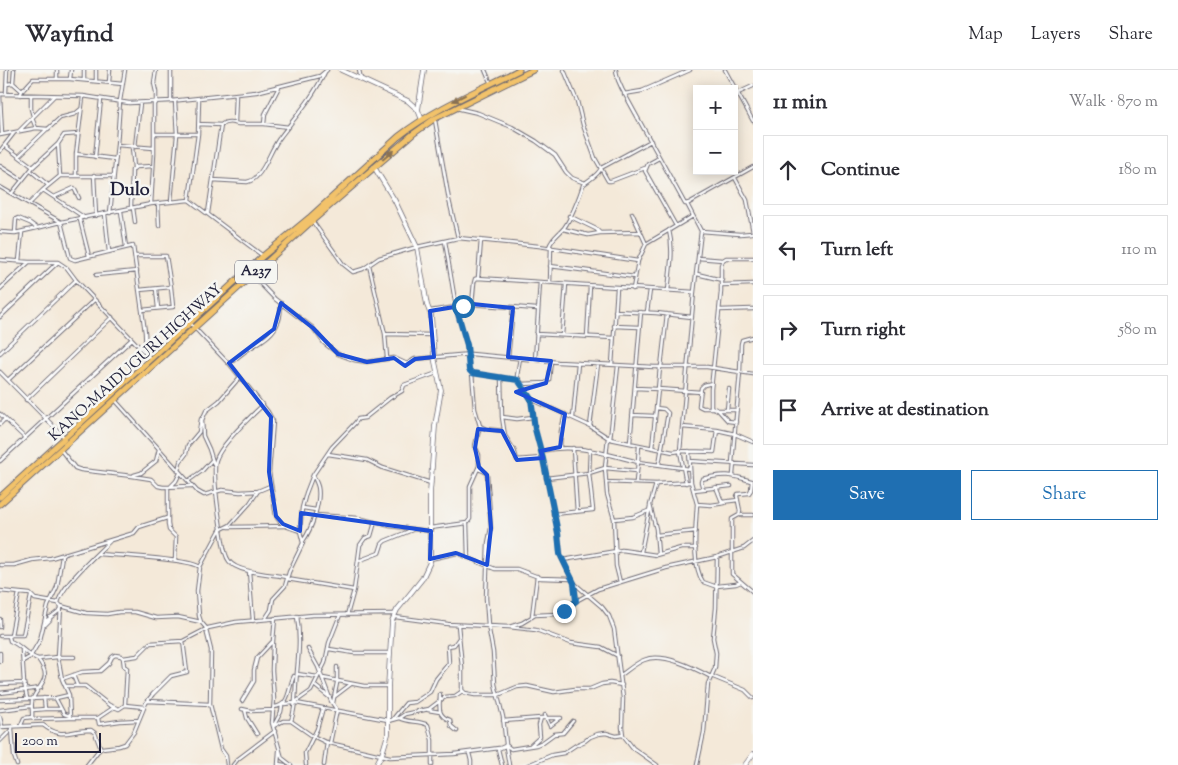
<!DOCTYPE html>
<meta charset="utf-8">
<style>
:root{--surface:#fff;--page:#f7f7f7;--text:#2b2b33;--muted:#7c7c81;--line:#e1e1e2;--accent:#1f6fb2}
body{margin:0;font-family:"Sorts Mill Goudy",serif;background:var(--page);color:var(--text)}
.controls{position:absolute;right:15px;top:15px;display:grid;overflow:hidden;border-radius:0px;box-shadow:0 2px 12px #0003}
.controls button{width:45px;height:45px;display:grid;place-items:center;padding:0;border:0;border-bottom:1px solid var(--line);background:var(--surface);color:var(--text);font:25px sans-serif}
.scale{position:absolute;left:15px;bottom:12px;width:86px;box-sizing:border-box;padding-left:5px;border:2px solid #22223b;border-top:0;font-size:14px;line-height:18px;white-space:nowrap;color:#22223b;-webkit-text-stroke:4px #f6f6f2;paint-order:stroke}
.stop{position:absolute;width:15px;height:15px;margin:-11px;border:4px solid #1f6fb2;border-radius:50%;background:#fff}
.stop.end{background:#1f6fb2;border-color:#fff;box-shadow:0 1px 5px #0008}
.list{margin:0;padding:0;list-style:none}
h2{display:flex;justify-content:space-between;align-items:center;height:65px;margin:0;padding:0 20px;font-size:21px}
h2 small{font-size:16px;font-weight:400;color:var(--muted)}
.list li{display:grid;grid-template-columns:32px 1fr auto;gap:15px;align-items:center;box-sizing:border-box;height:70px;margin:0 10px 10px;padding:0 10px;border:1px solid var(--line);border-radius:0px}
.list b{display:block;font-size:19px;white-space:nowrap}
.list em{font-size:16px;font-style:normal;color:var(--muted)}
.actions{display:flex;gap:10px;padding:15px 20px}
.actions a{flex:1;padding:11px 0;border:1px solid var(--accent);border-radius:0px;text-align:center;font-size:18px;color:var(--accent)}
.actions .main{background:var(--accent);color:#fff}
.icon{flex:none;width:28px;height:28px;fill:none;stroke:currentColor;stroke-width:2;stroke-linecap:round;stroke-linejoin:round}
.map{position:relative;flex:none;width:753px;height:695px;overflow:hidden}
header{display:flex;align-items:center;gap:30px;box-sizing:border-box;height:70px;padding:0 25px;background:var(--surface);border-bottom:1px solid var(--line)}
header strong{font-size:24px}
nav{display:flex;gap:28px;margin-inline-start:auto;font-size:18px}
main{display:flex}
aside{flex:1;background:var(--surface)}
.map>svg:first-child{display:block}
</style>
<header>
<strong>Wayfind</strong>
<nav><a>Map</a><a>Layers</a><a>Share</a></nav>
</header>
<main>
<div class="map">
<svg width="753" height="695" viewBox="0 0 753 695">
<rect width="100%" height="100%" fill="#f6f6f2"/>
<filter id="ink" filterUnits="userSpaceOnUse"><feTurbulence type="fractalNoise" baseFrequency=".02" numOctaves="2"/><feDisplacementMap in="SourceGraphic" scale="10" xChannelSelector="R" yChannelSelector="G"/><feConvolveMatrix kernelMatrix="1 2 1 2 8 2 1 2 1" color-interpolation-filters="sRGB"/></filter>
<filter id="wash" filterUnits="userSpaceOnUse"><feTurbulence type="fractalNoise" baseFrequency=".0096" numOctaves="4" result="noise"/><feDisplacementMap in="SourceGraphic" scale="20" xChannelSelector="R" yChannelSelector="G"/><feGaussianBlur stdDeviation="1.12" result="paint"/><feColorMatrix in="noise" values="0 0 0 0 0 0 0 0 0 0 0 0 0 0 0 0 0 1.4 0 .05"/><feComposite in="paint" operator="in"/></filter>
<g filter="url(#wash)">
<rect width="100%" height="100%" fill="#f4e9d9"/>
</g>
<g filter="url(#ink)">
<g fill="none" stroke-linecap="round" stroke-linejoin="round">
<!-- minor casing -->
<g stroke="#6c6872" stroke-width="4.5">
<path id="minor" d="M125,0L120,31L117,75L154,78
M156,0L154,13L156,22V33
M359,0L361,9
M485,0L491,14
M564,0L577,31L583,55L595,88L608,111H611L645,98
M616,0L618,10L622,19L685,134L689,133L753,97
M725,0L753,51
M57,9V0
M70,9L71,0
M84,10V0
M96,11V0
M109,12L110,0
M13,13L22,21
M7,14L13,13L14,0
M6,23L7,0
M738,23L753,16
M0,24L83,26L129,33L171,31V0
M624,24L642,21L690,0
M20,25L22,21L33,9H70L123,14
M31,25V39L33,46
M0,26L2,64
M171,31L256,22L320,6L327,0
M456,38L478,43L512,57L536,71L555,85L566,102L572,108L585,113
M32,48L36,58
M435,50L449,130L458,168
M235,52L236,25
M199,54L221,55
M264,54L265,44L279,17
M18,62L54,26
M155,64H198
M0,65L36,58L48,59L60,48L75,44L81,39
M58,74L60,106
M5,76L33,97L12,123
M132,77L134,98
M135,77L140,33
M0,81L14,63
M76,84L115,89
M19,86L47,59
M95,87L101,29
M659,88L648,94L645,101L676,156
M0,96L22,110
M33,97L58,74L64,65L78,64
M31,101L48,115
M76,105V84L83,27
M94,105L96,146
M735,108L747,130L753,162
M213,110L247,112C251,111 254,110 257,106C267,96 271,78 281,66C297,45 314,26 325,2
M0,117L61,152L151,134L189,130L263,186
M43,120L85,148
M54,127L74,118L79,128
M189,130L198,64L199,29
M171,131L177,65L175,31
M30,133L43,120L60,106H113
M158,133L159,156
M151,134L154,84V33
M131,138L132,100L136,97L153,96
M133,138L135,152
M121,141L126,177
M110,143L117,75
M208,143L221,55C226,51 233,52 238,54H264L289,57
M632,143L646,174
M105,144L109,182
M569,146L596,159L600,163L640,162
M80,150L89,186
M313,152L343,194L353,202L363,199L379,188L417,177L458,168L539,176L638,191L646,174L693,146
M563,159L588,165L600,163
M701,161L740,164L752,163
M0,162L15,163L37,158
M15,163L16,149L18,148L30,153L37,158L61,152L70,188L75,190L133,176L145,262L146,283
M445,171L456,237L472,234L537,239
M549,177C552,168 558,165 564,158C570,150 580,126 583,115C589,109 598,106 601,98L651,71
M135,186H166L171,217
M698,188L723,190
M0,190L29,192L0,219
M19,191L22,162
M29,192H57
M369,195L385,264L387,288
M550,196L635,207
M697,204L722,210
M96,205L137,201
M252,205L275,229L313,258L324,273L338,284L354,290L367,292L394,288L407,294L415,289L471,284L558,292L654,297H707L753,304
M478,208L481,170
M550,213L551,177
M722,215L753,214
M156,219L158,238
M633,219L638,191
M139,220L171,217L173,237L142,240
M668,221C670,200 674,180 669,160
M472,234L474,213L475,209L478,208L694,222
M719,240L753,239
M430,241L456,237L467,275L469,299L472,303L518,310
M615,241L656,243L692,247
M647,242L650,220
M0,247L58,192L67,198L76,210L132,269
M190,253L228,293C234,292 238,286 243,283C256,273 272,268 278,252C281,247 280,239 281,233
M614,256L639,257
M385,264L432,265
M536,264L614,268
M562,265L566,214
M587,267L590,216
M0,283L76,210
M508,287L513,238
M520,288L517,306L531,329L535,359L543,389L558,463L561,487L574,513L602,537L609,546L614,559L623,628L622,657L623,665L633,678L657,695
M535,290L540,212
M229,293L268,342L273,351L269,402L276,446C281,456 290,458 300,461
M612,295L617,218
M660,297L658,319L701,322
M661,297L667,244
M0,302L64,367
M472,303L475,339L480,356L486,359L504,361
M501,307L502,347L517,349L533,347
M8,310L94,230
M712,313L704,315L701,318L699,336L703,338H712
M521,314L546,313L549,310L551,291
M635,318L658,319L652,378
M531,329L590,356L610,369L673,382L680,381L714,382L717,360
M26,330L112,247
M115,330L197,421L204,425L222,420L240,422L258,421
M656,338L664,339L668,343L659,394
M718,340H737
M727,340L729,319
M0,344L25,368
M632,345L655,346
M502,347L505,366L514,380L517,390L542,388
M573,348L578,293
M736,352L728,351L718,340L711,337V319L721,222V195L723,190L726,188H753
M0,354L5,349
M590,356L598,294
M682,357L717,360L735,364L753,372
M608,367L605,398L607,424L614,449L616,496L620,512
M610,369L618,296
M630,373L641,242
M560,377L561,361L565,344
M573,378L577,442
M60,379L75,398L81,400L132,406L151,409L158,416L163,417L191,416
M590,380L589,403L605,398L637,401
M541,381C575,373 605,384 638,392L639,375
M689,381L691,412L697,434L711,435L725,433
M328,384L367,390L383,398L431,413
M0,391L132,269L150,288
M690,391L753,395
M732,393L740,302L741,274L742,270L753,267
M215,398L209,379L203,366L202,350L206,341L219,331L240,307
M478,399L484,401L487,405L491,458L488,473L486,528L488,555L493,582L495,614L503,647L506,674L505,676L498,679L502,695
M178,401L180,392L186,384L188,375L199,362L201,349
M134,405L141,403L156,391L159,379
M733,405L734,393
M546,408L589,403L593,440L553,444
M188,411L202,401L212,390
M606,412L656,414L691,412
M636,412L638,392L690,399
M686,413L680,381L694,222L701,161L687,134
M656,414L650,435L656,459L658,484
M171,416L176,411L180,403
M168,417V454L169,460L176,467L175,490
M716,417L722,432L738,430
M703,419L701,412L702,409C723,403 732,405 751,411
M694,420L731,416
M697,434C696,455 691,494 703,512L717,517
M303,438L316,440
M315,445L358,448L390,456L430,461
M739,445L740,441L737,426L738,424L749,423L751,420L752,411
M753,445H739L732,449V504L753,522
M614,449L633,447L648,441
M467,453L468,488
M228,457L285,456
M430,458L467,453L470,449V416L479,396V385L475,376L480,356
M221,459C219,444 212,404 216,390C221,374 250,347 263,335
M221,460C223,469 223,483 229,491C237,503 273,504 287,507
M656,465L696,461
M303,471C312,459 321,431 318,417C317,413 315,409 313,405
M641,482L650,436
M98,484C115,485 191,489 200,497
M430,489L457,483L495,499H517L541,508L572,509
M563,490L622,480L656,485L681,478H696
M358,491L379,483L382,474L385,471L412,460
M0,495H14L32,490L51,488L134,463L139,457L167,448
M249,501L253,551
M287,509L354,520
M574,515L577,531
M717,516L736,514L741,512
M0,521L30,524L35,529L58,533L61,536L86,543L107,544L119,542H135L156,548L178,547L201,552
M58,533C62,515 96,485 110,471
M61,536L58,587L62,609L69,625L70,648H98L99,654L120,651L139,650
M347,545L354,520L360,475L365,468L371,466L375,452
M532,546L537,506
M395,547L448,554L509,557L536,560L571,573L601,577L618,586
M275,548L273,571L272,600L274,629L272,653L282,688L291,695
M0,549V557
M265,549L271,540L273,529L285,516L289,502L303,473L300,461L302,438L306,423L313,405L332,377L355,353L358,349L365,348L390,328L402,321L404,315L437,303
M46,551L60,540
M45,555L50,550V547
M509,557L522,553L535,545L557,544L578,530L598,519L666,498L717,487L744,478L753,471
M207,559L201,552L199,546L197,521L200,497L220,460L230,455L250,433L258,421L270,416
M206,560L211,580L210,634L221,679L226,686L227,695
M11,565H23L31,526
M11,565L19,523
M0,566H9L10,571C21,575 26,585 38,589C52,608 42,611 33,628C30,634 33,641 32,647L24,648L21,655
M308,579L318,597L331,631L337,640L330,673
M329,579L354,583H389
M22,580L24,613L27,628
M0,583V591
M123,588L124,596L127,598L125,635
M38,589L58,587H74
M23,591L30,587L40,570L48,536L57,517L62,486
M297,604L318,607
M73,605L77,615
M621,605C628,600 636,593 644,590C663,582 694,598 711,607
M711,606L745,620L753,628
M323,608L364,616H388
M62,609L82,602L100,601L109,593L112,587L115,585L121,586L123,588L137,586L150,573L183,571L208,558L236,552L313,545L394,544
M0,614L24,613
M314,615L329,627
M66,616H85L109,635L119,639L125,635L144,637
M462,620L465,623L475,625H498L517,617L527,616L554,622L575,619H590L602,614L610,613L622,615
M0,623L41,618
M440,624C440,635 436,646 450,650L451,656L457,661
M334,627L351,614
M56,629L64,644L70,646
M0,630L56,628L69,625
M148,631L210,634
M242,631L254,611V600L257,588L273,571
M296,633L388,650
M333,633L337,613V597
M284,634L294,633L311,621L325,593L329,573L340,545
M274,637C290,636 288,618 294,606
M45,639H61
M242,639L251,641L273,640
M0,640L31,636
M33,640L45,639L44,628
M245,640L247,648L257,664
M428,640L440,642
M545,645L550,656L559,649
M0,647L2,656
M32,647L34,649L70,648
M98,648L113,638
M399,648C408,653 418,650 428,655L432,670V695
M393,649L406,633L415,632L430,622L436,609L449,593L448,576L454,575L459,568
M291,651C296,637 295,627 296,613C298,590 301,569 297,546
M388,651L399,648L405,644L429,639L445,627L455,626L461,622L462,619V597L458,555
M503,651L541,648
M274,655L281,642L282,636
M274,656L283,651H291L311,665L325,672L390,687L454,684L499,678
M0,657L43,655C62,670 69,660 91,660L95,663L101,679
M12,658L14,686L17,695
M0,671L12,659
M506,675L511,679L536,675L543,672L554,664L563,663L573,651
M531,675L540,667L539,655L541,648H561
M506,677L509,695
M469,683L471,691V695
M278,694L285,695
M87,695L98,681L102,678L119,676L125,674L134,662L146,633L153,624L171,606L187,602L183,571
M233,695L238,689L275,661
M278,695L279,681
M306,695L305,683L317,659L323,638
M324,695L327,672
M528,695L552,685L564,683L576,675L585,671L590,667L598,664L606,663L616,666L623,665
M697,695L704,662L708,614L715,598L716,583L713,568L716,538L717,487"/>
</g>
<!-- tertiary casing -->
<g stroke="#6c6872" stroke-width="5.5">
<path id="tertiary" d="M341,0L408,31L418,40
M422,50L418,40L424,0
M374,97L395,131L417,177L427,235L431,245L434,287L441,320L435,356L430,423V492L422,509L397,540L392,551L388,617V664L382,684L376,695
M745,695L753,684"/>
</g>
<!-- trunk casing -->
<g stroke="#6c6872" stroke-width="7">
<path id="trunk" d="M0,427L263,186L309,148L398,67C435,38 477,21 519,0
M0,434L312,151L413,64L434,49L533,0"/>
</g>
<!-- minor -->
<use href="#minor" stroke="#fff" stroke-width="2.5"/>
<!-- tertiary -->
<use href="#tertiary" stroke="#fff" stroke-width="4"/>
<!-- trunk -->
<use href="#trunk" stroke="#f2c26a" stroke-width="5"/>
</g>
<!-- one-way arrows -->
<defs><path id="oneway-solid" d="M-6-.8H1V-3.2L6.5 0L1 3.2V.8H-6Z" transform="scale(1.25)"/></defs>
<g fill="#8a7252">
<use href="#oneway-solid" transform="translate(459 28) rotate(153)"/>
<use href="#oneway-solid" transform="translate(388 85) rotate(-41)"/>
</g>
</g>
<g fill="none" stroke-linecap="round" stroke-linejoin="round" filter="url(#ink)">
<!-- route -->
<path stroke="#1f6fb2" stroke-width="6" d="M463,236L456,237L467,275L469,300L472,303L518,310L531,329L535,359L543,389L558,463L560,484L574,513L576,531L564,541"/>
</g>
<!-- marked area -->
<path fill="none" stroke="#1d4ed8" stroke-width="4" stroke-linejoin="round" d="M281,233L313,258L338,284L367,292L394,288L405,296L415,289L434,287L430,241L472,234L513,238L508,287L551,291L546,313L516,322L565,344L560,377L541,381L543,388L517,390L502,361L478,359L475,378L479,397L487,405L491,458L487,495L456,483L430,489L431,461L301,443L300,461L283,454L276,446L269,402L271,347L229,293L274,259Z"/>
<g text-anchor="middle" dominant-baseline="central" stroke-width="5" stroke-linejoin="round" paint-order="stroke">
<!-- shield labels -->
<rect fill="#f6f6f2" stroke="#626272" stroke-width="1" x="235" y="190.5" width="42" height="23" rx="4"/>
<g font-size="14" font-weight="bold" fill="#22223b">
<text x="256" y="202">A237</text>
</g>
<!-- street labels -->
<g font-size="15" fill="#22223b" stroke="#f6f6f2">
<text transform="translate(136 293) rotate(-42)">KANO-MAIDUGURI HIGHWAY</text>
</g>
<!-- quarter labels -->
<g font-size="18" font-weight="bold" fill="#22223b" stroke="#f6f6f2">
<text x="130" y="121">Dulo</text>
</g>
</g>
</svg>
<div class="controls">
<button>+</button>
<button>−</button>
</div>
<div class="scale">200 m</div>
<div class="stop" style="left:463px;top:236px"></div>
<div class="stop end" style="left:564px;top:541px"></div>
</div>
<aside>
<h2>11 min<small>Walk · 870 m</small></h2>
<ul class="list">
<li><svg class="icon" aria-label="ahead" viewBox="0 0 24 24"><path d="M12 20V5M6 11l6-6 6 6"/></svg><div><b>Continue</b></div><em>180 m</em></li>
<li><svg class="icon" aria-label="left" viewBox="0 0 24 24"><path d="M17 20v-9H6M10 6l-5 5 5 5"/></svg><div><b>Turn left</b></div><em>110 m</em></li>
<li><svg class="icon" aria-label="right" viewBox="0 0 24 24"><path d="M7 20v-9h11M14 6l5 5-5 5"/></svg><div><b>Turn right</b></div><em>580 m</em></li>
<li><svg class="icon" aria-label="arrive" viewBox="0 0 24 24"><path d="M6 21V4h12l-3 4 3 4H6"/></svg><div><b>Arrive at destination</b></div></li>
</ul>
<div class="actions"><a class="main">Save</a><a>Share</a></div>
</aside>
</main>
